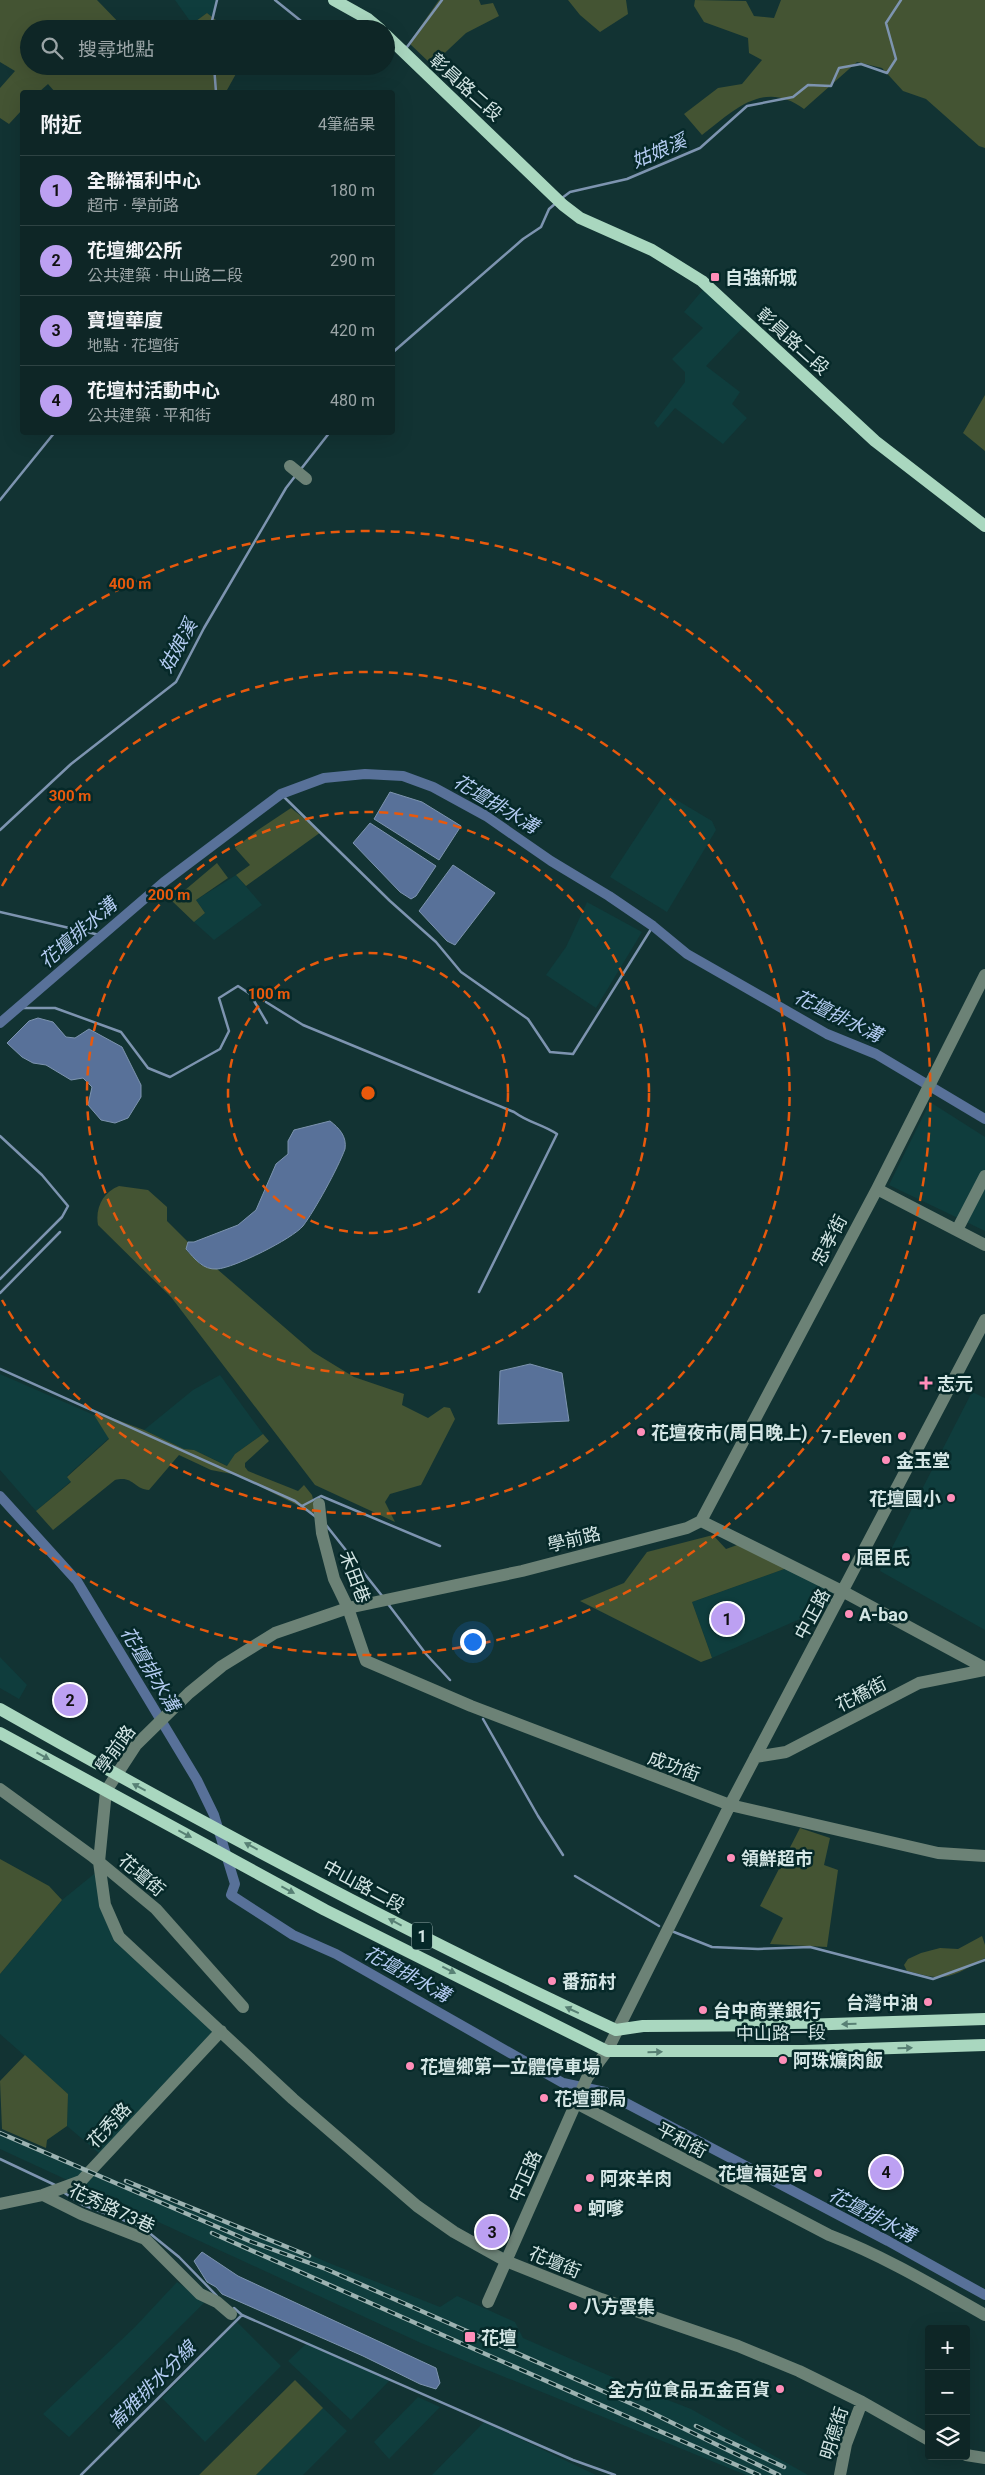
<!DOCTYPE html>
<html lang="zh-TW">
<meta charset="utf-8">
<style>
:root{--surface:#0e2626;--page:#172e2e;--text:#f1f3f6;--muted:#9ba5a7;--line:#2e4343;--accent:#bca0f2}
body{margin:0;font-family:Roboto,"Noto Sans TC",sans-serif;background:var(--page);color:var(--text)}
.controls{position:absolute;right:15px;bottom:15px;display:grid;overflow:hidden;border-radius:5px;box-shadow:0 5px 20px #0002}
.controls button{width:45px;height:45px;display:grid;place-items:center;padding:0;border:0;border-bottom:1px solid var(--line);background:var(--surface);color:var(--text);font:25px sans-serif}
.you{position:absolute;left:472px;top:1641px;width:18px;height:18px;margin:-12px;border:4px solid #fff;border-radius:50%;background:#1a73e8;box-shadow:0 0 0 8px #1a73e833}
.badge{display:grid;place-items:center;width:32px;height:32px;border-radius:50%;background:var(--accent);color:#111;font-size:16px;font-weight:700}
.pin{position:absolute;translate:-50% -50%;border:2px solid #fff;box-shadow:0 1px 5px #0006}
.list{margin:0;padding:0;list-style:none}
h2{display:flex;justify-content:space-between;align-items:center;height:65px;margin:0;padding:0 20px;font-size:21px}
h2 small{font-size:16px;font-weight:400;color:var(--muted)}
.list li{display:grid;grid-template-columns:32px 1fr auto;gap:15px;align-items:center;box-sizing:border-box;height:70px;padding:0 20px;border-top:1px solid var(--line)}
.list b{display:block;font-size:19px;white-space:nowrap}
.list p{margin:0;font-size:16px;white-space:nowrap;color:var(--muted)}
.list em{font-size:16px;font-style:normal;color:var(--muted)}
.icon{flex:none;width:28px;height:28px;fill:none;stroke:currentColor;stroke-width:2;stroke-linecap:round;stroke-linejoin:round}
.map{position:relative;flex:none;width:985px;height:2475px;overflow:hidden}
.search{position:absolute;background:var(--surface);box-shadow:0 5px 20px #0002;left:20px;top:20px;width:375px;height:55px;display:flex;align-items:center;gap:12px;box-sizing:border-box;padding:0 18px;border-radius:28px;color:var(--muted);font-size:19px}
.panel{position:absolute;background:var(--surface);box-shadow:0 5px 20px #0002;left:20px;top:90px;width:375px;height:345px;border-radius:5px}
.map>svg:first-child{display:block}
</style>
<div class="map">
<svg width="985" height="2475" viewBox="0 0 985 2475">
<rect width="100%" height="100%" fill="#123333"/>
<!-- built -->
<path fill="#0f3d3d" d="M175,0H218L212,17L207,13L192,24Z
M707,285L748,322L706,366L740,392L732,404L747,418L723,444L675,408L658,428L654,423L685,382V372L672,359L703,328L684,312Z
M665,793L712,821L716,830L667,912L610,877Z
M236,875L262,905L214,940L194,922L205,913L196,900Z
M587,902L642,932L596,1008L546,975L566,947Z
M930,1102L985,1137V1231L889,1185Z
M0,1374L94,1415L109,1438L67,1476L71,1481L36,1511L0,1470Z
M220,1375L263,1434L235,1454L228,1466L194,1450L184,1449L144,1430L193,1390Z
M972,1392L985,1398V1630L880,1571Z
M787,1568L833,1592V1599L827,1607L712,1658L692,1602Z
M0,1657L27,1685L19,1699L0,1688Z
M99,1870L118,1931L214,2032L100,2154L67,2126L68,2094L0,2034V1974L62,1900Z
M0,2133L204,2216L261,2233L329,2263L440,2307L457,2296L515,2322L523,2338L642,2390L691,2409L808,2475H746L421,2343L0,2149Z
M177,2282L206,2301L69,2437L43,2414L135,2327Z
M237,2322L281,2366L205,2442L162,2398Z
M308,2342L390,2380L351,2420L288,2361Z
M418,2397L440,2407L389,2459L374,2442Z
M323,2408L347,2431L303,2475H256Z
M484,2422L596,2475H432Z"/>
<!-- green -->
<path fill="#445433" d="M0,0H97L125,29H29V66H230L237,72L227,90L219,92H55L48,84L39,92H22V110L9,124L0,118V88L15,71L0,62Z
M439,0H479L481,5L493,3L499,16L466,33L432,65L409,43Z
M568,0H626L628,14L600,32L580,15Z
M695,0L746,1L754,16L774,18L781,0H985V148L979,146L926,99L903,91L882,68L857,62L804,109C764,79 734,110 702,135L684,114L718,88L742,84L762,60L749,53L748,38L704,22L694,6Z
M207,13L221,24L220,29H185Z
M985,395V451L963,433Z
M291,808L321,832L246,886L236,875L250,865L235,848L258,830Z
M217,863L228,878L196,900L205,913L194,922L172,901Z
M119,1186L148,1190L167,1207V1221L188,1242L186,1250L201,1265L217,1269L313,1352L354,1377L404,1394L402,1405L428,1418L444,1407L450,1408L455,1419L421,1485L390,1494L385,1502L395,1522L315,1485L171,1297L98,1225C95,1208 103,1192 119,1186Z
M94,1415L107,1416L144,1430L184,1449L194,1450L227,1466L235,1454L263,1434L269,1441L245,1463V1467L248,1471L298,1491L304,1485L312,1495L317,1515L237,1475L211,1470L179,1455L149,1490C134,1489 133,1475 115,1480L53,1530L36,1511L71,1482L67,1477L109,1439Z
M713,1535L726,1549L740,1544L787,1568L692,1602L712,1658L701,1662L580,1601L624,1583L647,1552Z
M800,1828L830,1838L824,1865L838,1870L827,1947L770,1944L783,1918L760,1906Z
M0,1859L49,1886L62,1900L0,1974Z
M982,1936L985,1945V1958C972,1965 957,1976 942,1977C931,1978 917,1973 907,1971L904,1965L908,1959L921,1953L940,1948L958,1949Z
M25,2055L68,2094L67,2126L47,2140L46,2148L2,2129L0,2081Z
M295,2380L323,2408L256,2475H199Z"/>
<!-- water -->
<path fill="#587199" stroke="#7d94b0" d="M390,792L422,802L461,826L439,860L374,819Z
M370,823L436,866L416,896L411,899L400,892L353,843Z
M453,865L495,893L455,945L447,941L419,911Z
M38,1018L53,1022L66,1037L75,1038L89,1029L122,1047L141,1085V1097L128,1118L115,1123L101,1120L88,1105L92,1087L83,1078L71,1080L46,1065L33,1063L22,1057L7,1043L29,1021Z
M330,1121C339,1128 347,1136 345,1149C338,1168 315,1210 303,1226C292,1239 234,1268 217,1269C203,1270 195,1259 186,1249L188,1242H194L238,1225L256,1210L276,1164L288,1154V1141L294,1130Z
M530,1364L562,1373L569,1421L498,1424L500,1371Z
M202,2252L238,2276L436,2368L440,2383L436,2389L420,2384L363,2356L222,2294L216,2287L207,2282L194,2261Z"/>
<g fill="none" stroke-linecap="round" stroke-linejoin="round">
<!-- stream -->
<path stroke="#7d94b0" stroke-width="2.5" d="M275,0L311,29
M210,29L217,0
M405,47H407L442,0
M214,66L216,92
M562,198L570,192L627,179L700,148L747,106L793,97L808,85L831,86L839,68L861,64L887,73L896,59L886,23L901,0
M392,353L523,239L541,227L549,209L556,203
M301,469L330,432
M0,500L55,432
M281,794L390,901L436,942L461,972L528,1019L550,1052L573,1054L653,926
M0,830L71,764L176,682L204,628L286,488L296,475
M0,912L104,936
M266,1002L303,1025L514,1112C529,1123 542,1124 557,1134L479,1292
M18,1008H55L121,1032L148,1068L170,1077L220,1049L229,1031L219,998L238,986L250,994L267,1023
M0,1136L42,1175L68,1206L62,1217L0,1279
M0,1293L60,1232
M0,1369L295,1501L316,1517
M302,1506L321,1496L440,1546
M326,1525L383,1597
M388,1604L426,1654L450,1680
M483,1719L538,1816L563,1855
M575,1876L659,1926
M674,1932L712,1947L758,1949L810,1947L933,1979L985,1960
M0,2159L55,2185
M63,2192L83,2205L142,2227L179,2257L217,2296
M234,2308L242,2315L573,2460L615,2475
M81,2475L242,2315"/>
<!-- canal -->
<path stroke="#587199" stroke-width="10" d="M0,1023L164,882L281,794L324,778L365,774L403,776L433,787L486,816L551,861L609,896L653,926L687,954L827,1034L876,1054L985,1119
M0,1496L77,1581L197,1780L214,1815L235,1884L231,1895L293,1935L336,1954L563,2083L605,2092L888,2241L985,2295"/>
<!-- minor -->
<path stroke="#6c8276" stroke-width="12" d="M290,466L306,479
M877,1189L985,1245
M957,1230L985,1176
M319,1504L322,1533L334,1579L348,1608L366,1661L471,1706L730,1805L938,1853L985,1856
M701,1521L877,1189L985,975
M755,1757L786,1752L919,1683L985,1670
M0,1789L92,1856L156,1909L243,2007
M576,2103L829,2235C884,2256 934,2286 985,2315
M43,2195L81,2214L145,2239L200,2294L217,2302L231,2314
M0,2204L43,2195L81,2181L221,2031
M488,2302L587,2078L607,2051L730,1805L985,1320
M929,2440L862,2402L799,2371L738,2346L601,2299L506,2261L454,2232L417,2206L293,2099L119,1937L105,1905L99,1862L106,1791L136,1745L189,1693L222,1666L275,1633L348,1608L522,1571L687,1528L701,1521L844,1592L985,1668
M966,2455L985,2458
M840,2475L846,2444L862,2402"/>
<!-- major -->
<path stroke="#a9d7bf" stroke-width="12" d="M334,0L368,19L380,29
M386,35L563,205L580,218L652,250L702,281L875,441L985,526
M0,1709C201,1823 406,1933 616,2030L643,2026L801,2025L985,2019
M0,1733L325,1910L607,2051H803L985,2045"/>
<!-- rail casing -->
<g stroke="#9cb2b1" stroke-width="4.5">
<path id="rail" d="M0,2133L252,2242L326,2269L648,2411L779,2475
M126,2181L309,2256
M212,2233L759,2475
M696,2426L784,2467"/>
</g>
<!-- rail -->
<use href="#rail" stroke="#062929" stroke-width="2.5" stroke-dasharray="8" stroke-linecap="butt"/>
</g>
<!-- one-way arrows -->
<defs><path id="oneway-solid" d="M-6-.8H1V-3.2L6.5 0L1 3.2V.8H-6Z" transform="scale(1.25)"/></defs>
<g fill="#588074">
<use href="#oneway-solid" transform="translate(43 1756) rotate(29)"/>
<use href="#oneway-solid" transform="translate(139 1787) rotate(-152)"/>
<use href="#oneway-solid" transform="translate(185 1834) rotate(28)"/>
<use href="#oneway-solid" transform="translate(251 1846) rotate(-152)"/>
<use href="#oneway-solid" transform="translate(288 1890) rotate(28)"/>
<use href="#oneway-solid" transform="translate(395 1922) rotate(-152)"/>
<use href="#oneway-solid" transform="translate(449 1970) rotate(27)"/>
<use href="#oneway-solid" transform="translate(572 2010) rotate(-155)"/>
<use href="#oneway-solid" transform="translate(849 2024) rotate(178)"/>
<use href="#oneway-solid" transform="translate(905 2048) rotate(-2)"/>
<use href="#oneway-solid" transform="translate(655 2052) rotate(-1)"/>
</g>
<!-- distance rings -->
<g fill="none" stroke="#e8590c" stroke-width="2.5" stroke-dasharray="9 6">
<circle cx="368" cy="1093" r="140"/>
<circle cx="368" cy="1093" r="281"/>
<path d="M2 886A421 421 0 1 1 2 1300"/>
<path d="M3 666A562 562 0 1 1 3 1520"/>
</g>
<!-- markers -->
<g fill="#ff8eb9" stroke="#062929" stroke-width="2">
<rect x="710" y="272" width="10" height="10" rx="2.5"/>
<path d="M923.5 1375.5h5v5h5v5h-5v5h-5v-5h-5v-5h5z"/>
<circle cx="641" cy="1432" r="5"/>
<circle cx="902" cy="1436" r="5"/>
<circle cx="886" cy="1460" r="5"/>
<circle cx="951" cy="1498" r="5"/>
<circle cx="846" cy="1557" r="5"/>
<circle cx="849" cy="1614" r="5"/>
<circle cx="731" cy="1858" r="5"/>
<circle cx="552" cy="1981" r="5"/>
<circle cx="928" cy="2002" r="5"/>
<circle cx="703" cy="2010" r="5"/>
<circle cx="783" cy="2060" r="5"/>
<circle cx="410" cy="2066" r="5"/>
<circle cx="544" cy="2098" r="5"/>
<circle cx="818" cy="2173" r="5"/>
<circle cx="590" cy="2178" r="5"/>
<circle cx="578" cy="2208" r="5"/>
<circle cx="573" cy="2306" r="5"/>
<rect x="464" y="2331" width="12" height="12" rx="2.5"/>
<circle cx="780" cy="2389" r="5"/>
</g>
<g text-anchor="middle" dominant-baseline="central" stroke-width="5" stroke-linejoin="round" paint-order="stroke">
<!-- shield labels -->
<rect fill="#062929" stroke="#96adad" stroke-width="1" x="412" y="1922.5" width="20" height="27" rx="4"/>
<g font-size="16" font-weight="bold" fill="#d4e6e5">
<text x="422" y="1936">1</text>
</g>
<!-- street labels -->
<g font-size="18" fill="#d4e6e5" stroke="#062929">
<text transform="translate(466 87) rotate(42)">彰員路二段</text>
<text transform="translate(793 341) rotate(42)">彰員路二段</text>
<text transform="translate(829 1240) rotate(-62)">忠孝街</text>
<text transform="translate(574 1539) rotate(-14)">學前路</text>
<text transform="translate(355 1577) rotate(69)">禾田巷</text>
<text transform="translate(812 1614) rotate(-62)">中正路</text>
<text transform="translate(861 1694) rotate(-27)">花橋街</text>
<text transform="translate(115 1749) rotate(-54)">學前路</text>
<text transform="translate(674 1766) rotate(20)">成功街</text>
<text transform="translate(142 1875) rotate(40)">花壇街</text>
<text transform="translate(364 1886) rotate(28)">中山路二段</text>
<text transform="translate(781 2033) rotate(-1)">中山路一段</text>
<text transform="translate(109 2125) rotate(-47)">花秀路</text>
<text transform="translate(682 2140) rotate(28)">平和街</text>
<text transform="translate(525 2176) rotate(-66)">中正路</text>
<text transform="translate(112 2208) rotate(25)">花秀路73巷</text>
<text transform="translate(555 2262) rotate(22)">花壇街</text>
<text transform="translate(834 2433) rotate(-73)">明德街</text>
</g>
<!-- poi labels -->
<g font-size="18" font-weight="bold" fill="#d4e6e5" stroke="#062929" text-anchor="start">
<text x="725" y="277">自強新城</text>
<text x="937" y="1383">志元</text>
<text x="651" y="1432">花壇夜市(周日晚上)</text>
<text x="892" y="1436" text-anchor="end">7-Eleven</text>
<text x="896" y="1460">金玉堂</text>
<text x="941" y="1498" text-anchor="end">花壇國小</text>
<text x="856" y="1557">屈臣氏</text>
<text x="859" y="1614">A-bao</text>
<text x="741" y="1858">領鮮超市</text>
<text x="562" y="1981">番茄村</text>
<text x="918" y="2002" text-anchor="end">台灣中油</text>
<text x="713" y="2010">台中商業銀行</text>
<text x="793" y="2060">阿珠爌肉飯</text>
<text x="420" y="2066">花壇鄉第一立體停車場</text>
<text x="554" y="2098">花壇郵局</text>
<text x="808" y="2173" text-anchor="end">花壇福延宮</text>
<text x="600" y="2178">阿來羊肉</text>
<text x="588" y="2208">蚵嗲</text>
<text x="583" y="2306">八方雲集</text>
<text x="481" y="2337">花壇</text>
<text x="770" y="2389" text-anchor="end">全方位食品五金百貨</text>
</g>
<!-- water labels -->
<g font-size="19" font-style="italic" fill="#b4ccf2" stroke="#062929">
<text transform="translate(659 151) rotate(-23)">姑娘溪</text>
<text transform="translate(178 646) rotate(-61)">姑娘溪</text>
<text transform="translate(496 804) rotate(31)">花壇排水溝</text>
<text transform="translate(78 933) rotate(-41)">花壇排水溝</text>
<text transform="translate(838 1016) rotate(26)">花壇排水溝</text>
<text transform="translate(150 1669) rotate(59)">花壇排水溝</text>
<text transform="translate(407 1974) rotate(29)">花壇排水溝</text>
<text transform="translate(872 2215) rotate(28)">花壇排水溝</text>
<text transform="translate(152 2385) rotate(-45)">崙雅排水分線</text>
</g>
</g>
<circle cx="368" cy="1093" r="8" fill="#e8590c" stroke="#062929" stroke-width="2.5"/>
<g font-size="15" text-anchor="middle" font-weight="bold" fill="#e8590c" stroke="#062929" stroke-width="5" stroke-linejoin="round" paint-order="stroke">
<text x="130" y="589">400 m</text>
<text x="70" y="801">300 m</text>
<text x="169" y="900">200 m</text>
<text x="269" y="999">100 m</text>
</g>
</svg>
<div class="controls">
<button>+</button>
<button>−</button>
<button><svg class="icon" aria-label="layers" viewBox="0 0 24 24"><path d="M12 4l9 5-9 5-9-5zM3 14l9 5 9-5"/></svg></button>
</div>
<div class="you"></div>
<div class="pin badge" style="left:727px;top:1619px">1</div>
<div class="pin badge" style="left:70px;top:1700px">2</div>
<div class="pin badge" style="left:492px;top:2232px">3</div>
<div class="pin badge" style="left:886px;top:2172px">4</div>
<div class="search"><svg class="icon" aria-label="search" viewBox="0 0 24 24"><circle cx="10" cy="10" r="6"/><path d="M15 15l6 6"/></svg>搜尋地點</div>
<section class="panel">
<h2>附近<small>4筆結果</small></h2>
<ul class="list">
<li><span class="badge">1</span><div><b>全聯福利中心</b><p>超市 · 學前路</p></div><em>180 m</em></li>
<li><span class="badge">2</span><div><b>花壇鄉公所</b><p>公共建築 · 中山路二段</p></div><em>290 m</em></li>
<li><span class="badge">3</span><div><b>寶壇華廈</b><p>地點 · 花壇街</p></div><em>420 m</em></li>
<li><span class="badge">4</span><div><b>花壇村活動中心</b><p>公共建築 · 平和街</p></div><em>480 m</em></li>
</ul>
</section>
</div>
